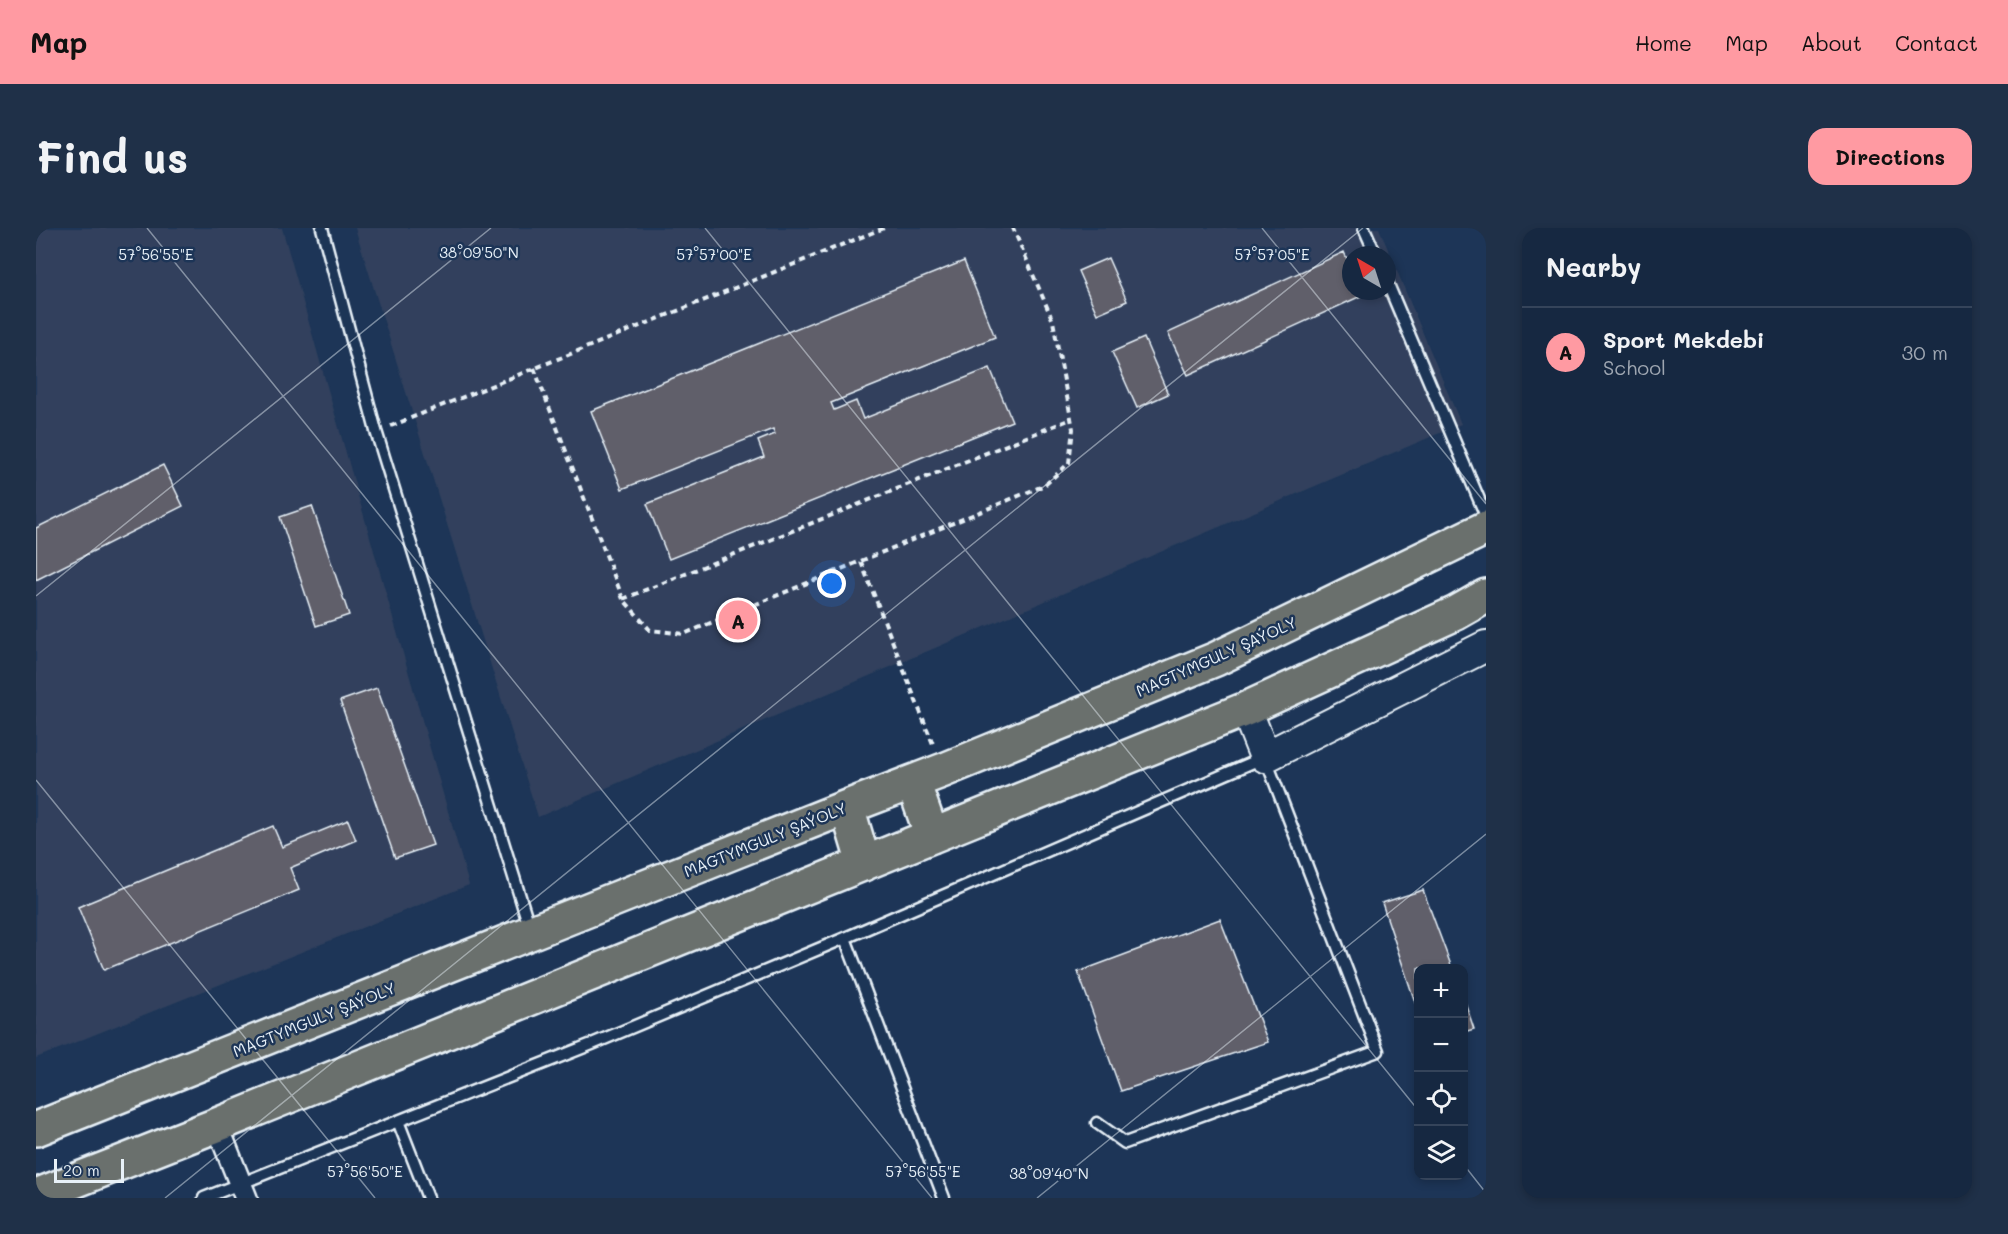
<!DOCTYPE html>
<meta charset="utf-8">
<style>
:root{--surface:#162841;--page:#1f3048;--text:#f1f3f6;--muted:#9ea6b1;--line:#35445a;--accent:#ff9aa2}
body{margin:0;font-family:Mali,sans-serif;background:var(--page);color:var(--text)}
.controls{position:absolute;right:18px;bottom:18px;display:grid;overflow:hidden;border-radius:12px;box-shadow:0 3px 9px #0003}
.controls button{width:54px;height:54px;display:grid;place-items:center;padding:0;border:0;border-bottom:2px solid var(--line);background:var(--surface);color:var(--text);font:30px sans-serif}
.compass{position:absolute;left:1306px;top:18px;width:54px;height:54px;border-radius:50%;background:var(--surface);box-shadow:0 3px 9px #0003;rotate:321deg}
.scale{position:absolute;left:18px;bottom:15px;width:70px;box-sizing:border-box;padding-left:6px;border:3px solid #e8f1f8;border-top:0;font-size:16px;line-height:21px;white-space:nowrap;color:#e8f1f8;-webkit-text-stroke:4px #1d3557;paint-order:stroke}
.you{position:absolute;left:796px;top:356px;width:21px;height:21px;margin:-15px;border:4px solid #fff;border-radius:50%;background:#1a73e8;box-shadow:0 0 0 9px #1a73e833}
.badge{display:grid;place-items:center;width:39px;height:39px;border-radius:50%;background:var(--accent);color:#111;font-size:20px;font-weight:700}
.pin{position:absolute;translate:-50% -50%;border:3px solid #fff;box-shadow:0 2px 6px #0006}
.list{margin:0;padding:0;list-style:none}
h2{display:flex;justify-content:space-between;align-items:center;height:78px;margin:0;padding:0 24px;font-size:26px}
h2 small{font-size:20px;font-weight:400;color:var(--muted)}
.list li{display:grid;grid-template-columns:39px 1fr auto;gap:18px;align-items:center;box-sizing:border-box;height:90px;padding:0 24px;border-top:2px solid var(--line)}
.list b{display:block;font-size:22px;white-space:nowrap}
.list p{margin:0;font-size:20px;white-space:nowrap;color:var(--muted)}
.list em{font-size:20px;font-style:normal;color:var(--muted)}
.icon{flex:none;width:33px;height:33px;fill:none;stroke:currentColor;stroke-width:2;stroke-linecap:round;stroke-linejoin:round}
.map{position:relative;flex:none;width:1450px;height:970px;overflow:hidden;border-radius:18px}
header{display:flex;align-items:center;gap:36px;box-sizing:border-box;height:84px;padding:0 30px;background:var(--accent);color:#111}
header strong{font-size:28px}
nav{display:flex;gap:33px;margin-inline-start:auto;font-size:21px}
.intro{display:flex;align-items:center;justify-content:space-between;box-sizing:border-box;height:144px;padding:0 36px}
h1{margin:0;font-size:42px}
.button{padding:15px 27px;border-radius:18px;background:var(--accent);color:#111;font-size:21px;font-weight:700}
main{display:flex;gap:36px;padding:0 36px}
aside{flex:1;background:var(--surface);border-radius:18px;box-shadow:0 3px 9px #0003}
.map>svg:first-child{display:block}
</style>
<header>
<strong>Map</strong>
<nav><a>Home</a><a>Map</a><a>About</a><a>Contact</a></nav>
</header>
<div class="intro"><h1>Find us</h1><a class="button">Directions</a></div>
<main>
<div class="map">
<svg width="1450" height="970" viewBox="0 0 1450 970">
<rect width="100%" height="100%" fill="#1d3557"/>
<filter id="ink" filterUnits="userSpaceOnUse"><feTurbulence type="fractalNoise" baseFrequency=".0167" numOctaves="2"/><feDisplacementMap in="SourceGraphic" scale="12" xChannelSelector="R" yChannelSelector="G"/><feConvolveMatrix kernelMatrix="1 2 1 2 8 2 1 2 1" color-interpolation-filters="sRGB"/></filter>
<g filter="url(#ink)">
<!-- built -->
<path fill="#31415d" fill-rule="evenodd" d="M0,0H246L433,657L0,830Z
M319,0H1343L1425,196L502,589ZM1315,27H1351V63H1315Z"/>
<!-- building -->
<path fill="#605e6b" stroke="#e8f1f8" stroke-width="1.5" d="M1308,24L1315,40V63H1326L1327,67L1152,147L1132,105Z
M1072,30L1091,73L1061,86L1042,43Z
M928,33L959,109L795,175L798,182L820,173L827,191L954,140L976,193L633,331L611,276L728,229L722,213L739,206L737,201L586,261L555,183Z
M1108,110L1132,166L1101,180L1076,124Z
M127,237L147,278L0,352V300Z
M276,278L313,387L280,398L244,289Z
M341,460L397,617L359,630L304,473Z
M312,592L320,612L254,640L263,662L68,742L42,679L237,598L246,619Z
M1387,662L1416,740H1382V783L1346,675Z
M1184,691L1232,814L1085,863L1042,744Z
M1428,771L1438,801L1428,804Z"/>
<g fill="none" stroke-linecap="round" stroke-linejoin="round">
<!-- lane casing -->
<g stroke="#e8f1f8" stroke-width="15">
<path id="lane" d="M286,0L340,203L494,701
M1328,0L1340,27
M1351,54L1450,288
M809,710L908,970
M362,893L392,970
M168,970L556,816L809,710L1229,529L1342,823L1089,915L1061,895"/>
</g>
<!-- street casing -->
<g stroke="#e8f1f8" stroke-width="26">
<path id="street" d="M181,897L210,970"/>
</g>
<!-- secondary casing -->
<g stroke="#e8f1f8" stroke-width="34">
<path id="secondary" d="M1210,481L1229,529L1450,418"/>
</g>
<!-- highway casing -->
<g stroke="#e8f1f8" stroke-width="38">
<path id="highway" d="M877,554L896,608
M811,579L828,636
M0,901L811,579L908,542L1180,431L1450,300
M0,968L181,897L1210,481L1420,385L1450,368"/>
</g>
<!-- path -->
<path stroke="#e8f1f8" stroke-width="4" stroke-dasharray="6 4.5" stroke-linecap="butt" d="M498,140L587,371L614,402L648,406L1009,257L1033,235L1037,201L1017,93L977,0
M355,198L848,0
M825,334L897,516
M587,371L1035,191"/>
<!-- lane -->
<use href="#lane" stroke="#1d3557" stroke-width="10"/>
<!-- street -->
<use href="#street" stroke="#1d3557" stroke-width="21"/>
<!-- secondary -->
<use href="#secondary" stroke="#1d3557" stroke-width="30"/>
<!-- highway -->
<use href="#highway" stroke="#6a706d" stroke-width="33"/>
</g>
</g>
<!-- ticks -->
<path fill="none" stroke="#e8f1f8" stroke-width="1.5" stroke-opacity="0.45" d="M111,0L896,970M669,0L1382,882M1226,0L1450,276M0,368L455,0M0,552L339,970M1428,937L1450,965M129,970L1327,0M1001,970L1450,606"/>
<g text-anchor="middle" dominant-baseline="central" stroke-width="5" stroke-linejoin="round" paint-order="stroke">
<!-- street labels -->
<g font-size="16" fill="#e8f1f8" stroke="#1d3557">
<text transform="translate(1180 428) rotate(-24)">MAGTYMGULY ŞAÝOLY</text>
<text transform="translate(729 611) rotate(-22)">MAGTYMGULY ŞAÝOLY</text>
<text transform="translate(278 791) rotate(-22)">MAGTYMGULY ŞAÝOLY</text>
</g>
</g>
<g font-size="15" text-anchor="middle" fill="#e8f1f8" stroke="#1d3557" stroke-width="5" stroke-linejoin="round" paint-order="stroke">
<text x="443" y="30">38°09'50"N</text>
<text x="120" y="32">57°56'55"E</text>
<text x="678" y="32">57°57'00"E</text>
<text x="1236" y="32">57°57'05"E</text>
<text x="329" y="949">57°56'50"E</text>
<text x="887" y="949">57°56'55"E</text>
<text x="1013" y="951">38°09'40"N</text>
</g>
</svg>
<div class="controls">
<button>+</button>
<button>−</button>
<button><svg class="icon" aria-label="locate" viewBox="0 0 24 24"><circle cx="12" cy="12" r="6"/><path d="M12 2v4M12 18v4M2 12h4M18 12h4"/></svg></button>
<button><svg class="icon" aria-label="layers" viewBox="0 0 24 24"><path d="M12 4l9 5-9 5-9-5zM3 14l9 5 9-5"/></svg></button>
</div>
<svg class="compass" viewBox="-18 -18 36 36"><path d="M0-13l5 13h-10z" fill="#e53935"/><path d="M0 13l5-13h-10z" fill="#9ea6b1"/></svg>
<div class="scale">20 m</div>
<div class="you"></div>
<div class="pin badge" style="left:702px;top:392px">A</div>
</div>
<aside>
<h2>Nearby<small></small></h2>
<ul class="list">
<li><span class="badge">A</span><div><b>Sport Mekdebi</b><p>School</p></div><em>30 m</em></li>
</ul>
</aside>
</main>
